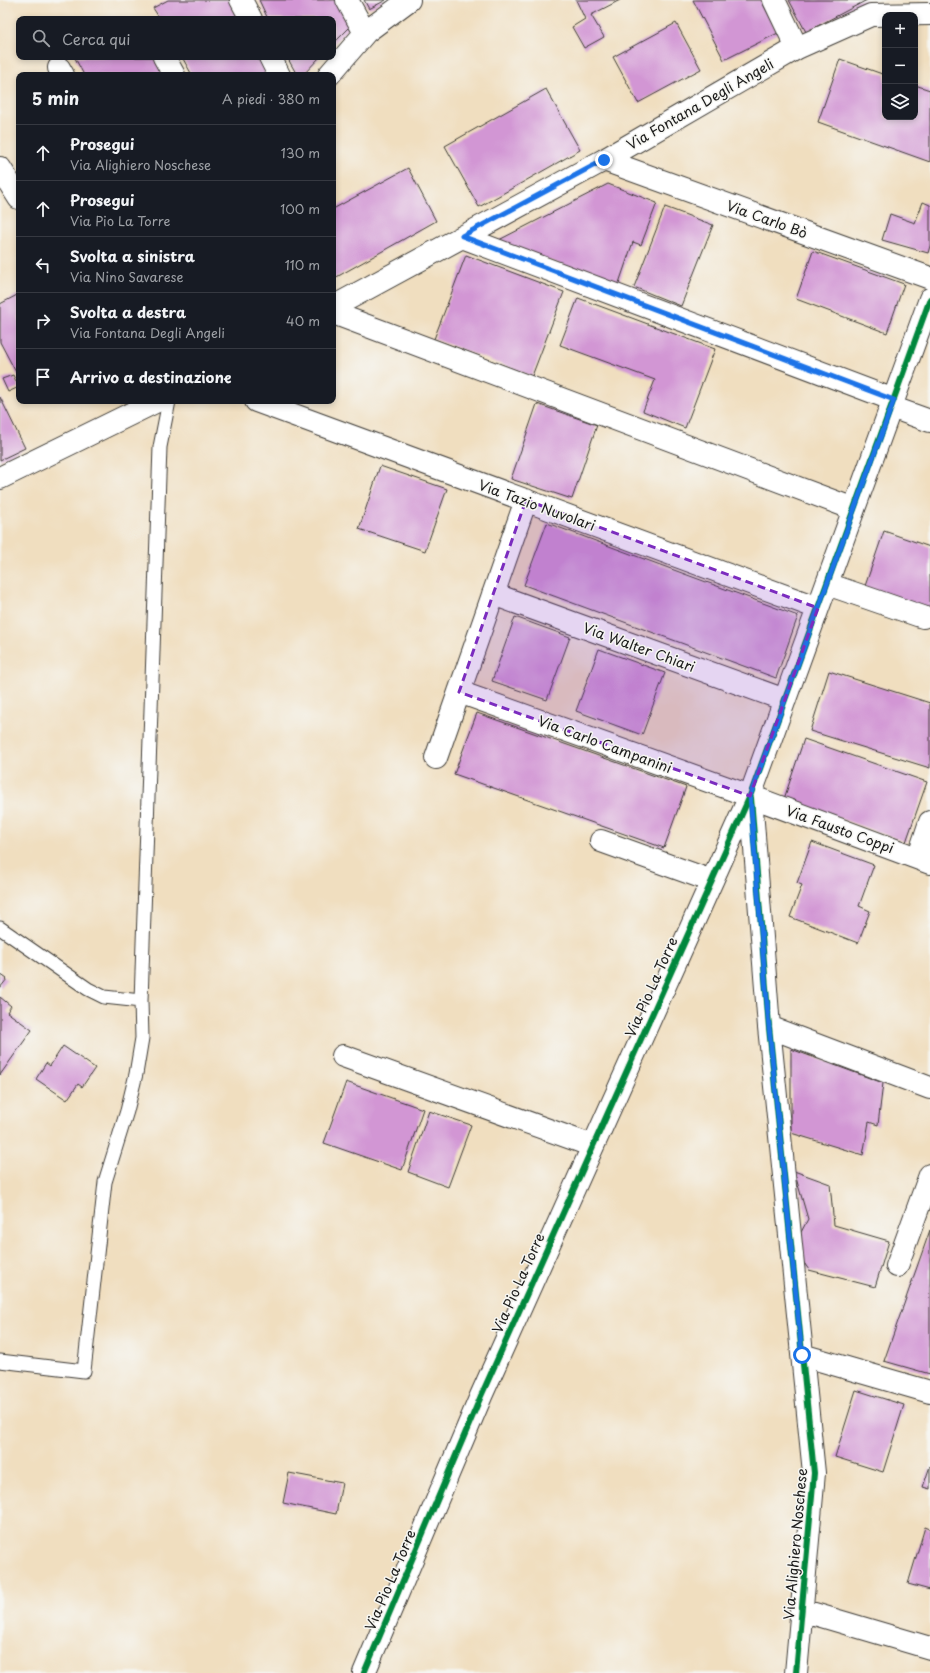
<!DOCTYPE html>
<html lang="it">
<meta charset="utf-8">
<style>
:root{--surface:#171b24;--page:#242831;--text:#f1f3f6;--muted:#9ea1a6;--line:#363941}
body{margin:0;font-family:"Playpen Sans",sans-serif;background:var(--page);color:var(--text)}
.controls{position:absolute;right:12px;top:12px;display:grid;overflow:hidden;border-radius:8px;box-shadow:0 2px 6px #0003}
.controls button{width:36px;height:36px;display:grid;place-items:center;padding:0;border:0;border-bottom:1px solid var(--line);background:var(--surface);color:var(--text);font:20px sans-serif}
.stop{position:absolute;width:12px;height:12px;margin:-9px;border:3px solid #1a73e8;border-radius:50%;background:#fff}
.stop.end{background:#1a73e8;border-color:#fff;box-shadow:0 1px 4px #0008}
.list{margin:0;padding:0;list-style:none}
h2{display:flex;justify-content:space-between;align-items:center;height:52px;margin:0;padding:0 16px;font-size:17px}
h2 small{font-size:13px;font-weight:400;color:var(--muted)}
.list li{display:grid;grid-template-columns:26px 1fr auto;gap:12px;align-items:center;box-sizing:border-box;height:56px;padding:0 16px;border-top:1px solid var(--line)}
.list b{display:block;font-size:15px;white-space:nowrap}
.list p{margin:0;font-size:13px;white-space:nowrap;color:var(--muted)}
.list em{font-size:13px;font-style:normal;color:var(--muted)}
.icon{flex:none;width:22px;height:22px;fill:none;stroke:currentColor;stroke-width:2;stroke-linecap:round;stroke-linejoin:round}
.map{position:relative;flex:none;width:930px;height:1673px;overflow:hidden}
.search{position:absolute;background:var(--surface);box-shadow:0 2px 6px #0003;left:16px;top:16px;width:320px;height:44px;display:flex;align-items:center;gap:10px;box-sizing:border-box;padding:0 14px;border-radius:8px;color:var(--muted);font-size:15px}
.panel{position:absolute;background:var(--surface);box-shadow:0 2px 6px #0003;left:16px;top:72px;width:320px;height:332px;border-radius:8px}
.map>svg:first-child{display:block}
</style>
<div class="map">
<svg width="930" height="1673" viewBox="0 0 930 1673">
<rect width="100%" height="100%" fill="#f6f6f2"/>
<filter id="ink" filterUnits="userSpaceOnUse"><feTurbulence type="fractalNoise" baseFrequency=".025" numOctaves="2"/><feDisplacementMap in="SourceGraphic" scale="8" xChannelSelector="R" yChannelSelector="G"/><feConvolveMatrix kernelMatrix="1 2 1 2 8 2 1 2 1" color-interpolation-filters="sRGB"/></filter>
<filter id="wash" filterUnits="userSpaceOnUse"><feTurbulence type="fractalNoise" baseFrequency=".012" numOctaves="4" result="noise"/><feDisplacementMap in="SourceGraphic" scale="16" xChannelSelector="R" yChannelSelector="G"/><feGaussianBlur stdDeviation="0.9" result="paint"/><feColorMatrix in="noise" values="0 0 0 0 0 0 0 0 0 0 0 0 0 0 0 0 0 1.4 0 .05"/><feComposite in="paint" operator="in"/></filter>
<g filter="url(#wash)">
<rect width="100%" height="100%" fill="#f0debf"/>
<g id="blocks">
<!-- building -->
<path fill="#d296d4" d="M168,0H229L239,19H160L153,8Z
M259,0H336L350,27L333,44V19H268Z
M364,0H386L369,9Z
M576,0H620L591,15L604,37L584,48L572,27L585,19Z
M693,0H761L778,33L724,60Z
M789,0H867L806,32Z
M676,23L701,69L638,103L613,57Z
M77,57H158L167,75H84L75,58Z
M182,57H260L270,75H192Z
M287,57H320L303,75H297Z
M840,59L885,75V117H915V85L930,90V162L818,122Z
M546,89L580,150L479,207L445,146Z
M408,168L436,221L333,279V209Z
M608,184L657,203L641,245L633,242L618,286L497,241Z
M923,202L930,205V246L928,253L882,240L890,214L915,223Z
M665,207L713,225L681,306L634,287Z
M813,251L904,284L887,333L796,299Z
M466,255L564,292L532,376L434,339Z
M19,294V378L0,342V304Z
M578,298L715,349L685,428L643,411L655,380L560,345Z
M13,375L19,387L8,392L2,379Z
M0,397L25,448L0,460Z
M537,404L597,425L572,499L511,479Z
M380,466L447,489L425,551L359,529Z
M547,523L798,616L776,678L524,585Z
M884,531L930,547V612L864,589Z
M515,617L570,637L547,700L492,681Z
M599,649L665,673L642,735L576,711Z
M829,671L930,703V768L810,731Z
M477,713L686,787L664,848L454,774Z
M804,739L927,782L906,842L784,799Z
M812,842L874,865L859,906L870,911L858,943L790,917L802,885L797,883Z
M0,974L7,979L0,988Z
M0,997L11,1006L7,1012L32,1030L0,1075Z
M63,1046L95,1068L82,1087L78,1084L67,1100L36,1079L46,1063L50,1066Z
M791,1049L883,1083L878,1125L869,1122L863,1155L791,1133Z
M346,1082L423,1109L402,1170L324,1143Z
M429,1111L471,1125L448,1187L408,1172Z
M794,1171L830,1184L834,1225L889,1241L875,1287L809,1270L798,1254L799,1236L808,1219Z
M930,1230V1374L884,1361Z
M856,1390L904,1405L883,1472L835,1457Z
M930,1466V1489L923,1487Z
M289,1473L342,1483L336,1514L283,1503Z
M925,1527L930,1529V1590L908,1584Z"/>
</g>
</g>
<g filter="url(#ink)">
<use href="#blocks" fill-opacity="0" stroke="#3c3934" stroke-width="1"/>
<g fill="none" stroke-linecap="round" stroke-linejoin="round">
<!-- lane casing -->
<g stroke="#3c3934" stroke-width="15">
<path id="lane" d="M0,928L88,989L104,997L141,1001
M0,1361L84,1371L105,1182L127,1111L136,1074L142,1038L141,1001L160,447L169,401"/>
</g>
<!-- street casing -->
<g stroke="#3c3934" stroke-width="24">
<path id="street" d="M241,0L251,19
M347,0L365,33
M774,0L797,48
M164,57L174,75
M270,57L279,75
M59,68L63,75
M329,75L366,32L409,0
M604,160L930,278
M0,168L19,198
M462,237L894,400
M333,307L604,160L797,48L871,15L930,14
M333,313L854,509
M256,401L818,608
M891,407L930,421
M0,478L157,401
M827,584L923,617
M493,594L785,700
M459,692L750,796L930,863
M436,758L526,500
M751,797L769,1027L814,1473L796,1673
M601,841L712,881
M918,858L930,822
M769,1027L930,1088
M343,1056L593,1146
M897,1266L930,1175
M802,1355L930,1392
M801,1610L930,1648
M364,1673L481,1396L750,796L930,299"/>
</g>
<!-- lane -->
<use href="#lane" stroke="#fff" stroke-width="13"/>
<!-- street -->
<use href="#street" stroke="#fff" stroke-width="22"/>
<!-- cycleway casing -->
<g stroke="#f6f6f2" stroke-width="8">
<path id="cycleway" d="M751,798L769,1027L814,1473L796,1673
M364,1673L481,1396L750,796L930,299"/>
</g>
<!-- cycleway -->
<use href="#cycleway" stroke="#00873e" stroke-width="6"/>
</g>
</g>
<g fill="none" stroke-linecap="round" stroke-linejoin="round" filter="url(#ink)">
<!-- route -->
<path stroke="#1a73e8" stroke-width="5" d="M604,160L462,236L894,400L750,796L769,1027L802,1355"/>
</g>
<!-- marked area -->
<path fill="#7b2cbf" fill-opacity="0.2" stroke="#7b2cbf" stroke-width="3" stroke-dasharray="8 5" stroke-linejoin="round" d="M526,500L818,608L750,796L459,692Z"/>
<g text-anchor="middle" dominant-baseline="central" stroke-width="3" stroke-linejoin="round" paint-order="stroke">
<!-- street labels -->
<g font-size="14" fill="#1c1c1c" stroke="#f6f6f2">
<text transform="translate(700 104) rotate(-30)">Via Fontana Degli Angeli</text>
<text transform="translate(767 219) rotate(20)">Via Carlo Bò</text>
<text transform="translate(537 505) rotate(20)">Via Tazio Nuvolari</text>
<text transform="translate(639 647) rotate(20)">Via Walter Chiari</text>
<text transform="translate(605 744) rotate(20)">Via Carlo Campanini</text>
<text transform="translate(840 829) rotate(20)">Via Fausto Coppi</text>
<text transform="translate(651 987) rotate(-66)">Via Pio La Torre</text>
<text transform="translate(518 1283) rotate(-66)">Via Pio La Torre</text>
<text transform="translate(795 1544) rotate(-85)">Via Alighiero Noschese</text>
<text transform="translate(390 1580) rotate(-67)">Via Pio La Torre</text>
</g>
</g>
</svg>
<div class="controls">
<button>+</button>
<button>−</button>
<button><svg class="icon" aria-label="layers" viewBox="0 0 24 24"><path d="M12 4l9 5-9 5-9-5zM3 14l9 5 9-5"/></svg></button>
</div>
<div class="stop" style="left:802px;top:1355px"></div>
<div class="stop end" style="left:604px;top:160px"></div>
<div class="search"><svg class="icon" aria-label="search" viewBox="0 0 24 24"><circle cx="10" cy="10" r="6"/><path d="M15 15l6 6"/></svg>Cerca qui</div>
<section class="panel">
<h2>5 min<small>A piedi · 380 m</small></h2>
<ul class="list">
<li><svg class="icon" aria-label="ahead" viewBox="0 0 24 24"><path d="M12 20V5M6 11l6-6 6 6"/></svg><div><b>Prosegui</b><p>Via Alighiero Noschese</p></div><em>130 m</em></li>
<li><svg class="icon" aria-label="ahead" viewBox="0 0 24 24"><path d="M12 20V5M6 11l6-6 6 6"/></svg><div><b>Prosegui</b><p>Via Pio La Torre</p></div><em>100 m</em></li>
<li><svg class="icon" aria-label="left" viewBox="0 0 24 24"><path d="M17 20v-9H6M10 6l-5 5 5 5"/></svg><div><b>Svolta a sinistra</b><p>Via Nino Savarese</p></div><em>110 m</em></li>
<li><svg class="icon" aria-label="right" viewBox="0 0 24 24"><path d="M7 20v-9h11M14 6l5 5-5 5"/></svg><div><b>Svolta a destra</b><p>Via Fontana Degli Angeli</p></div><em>40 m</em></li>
<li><svg class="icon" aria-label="arrive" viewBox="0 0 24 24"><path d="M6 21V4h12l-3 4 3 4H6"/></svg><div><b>Arrivo a destinazione</b></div></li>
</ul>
</section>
</div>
